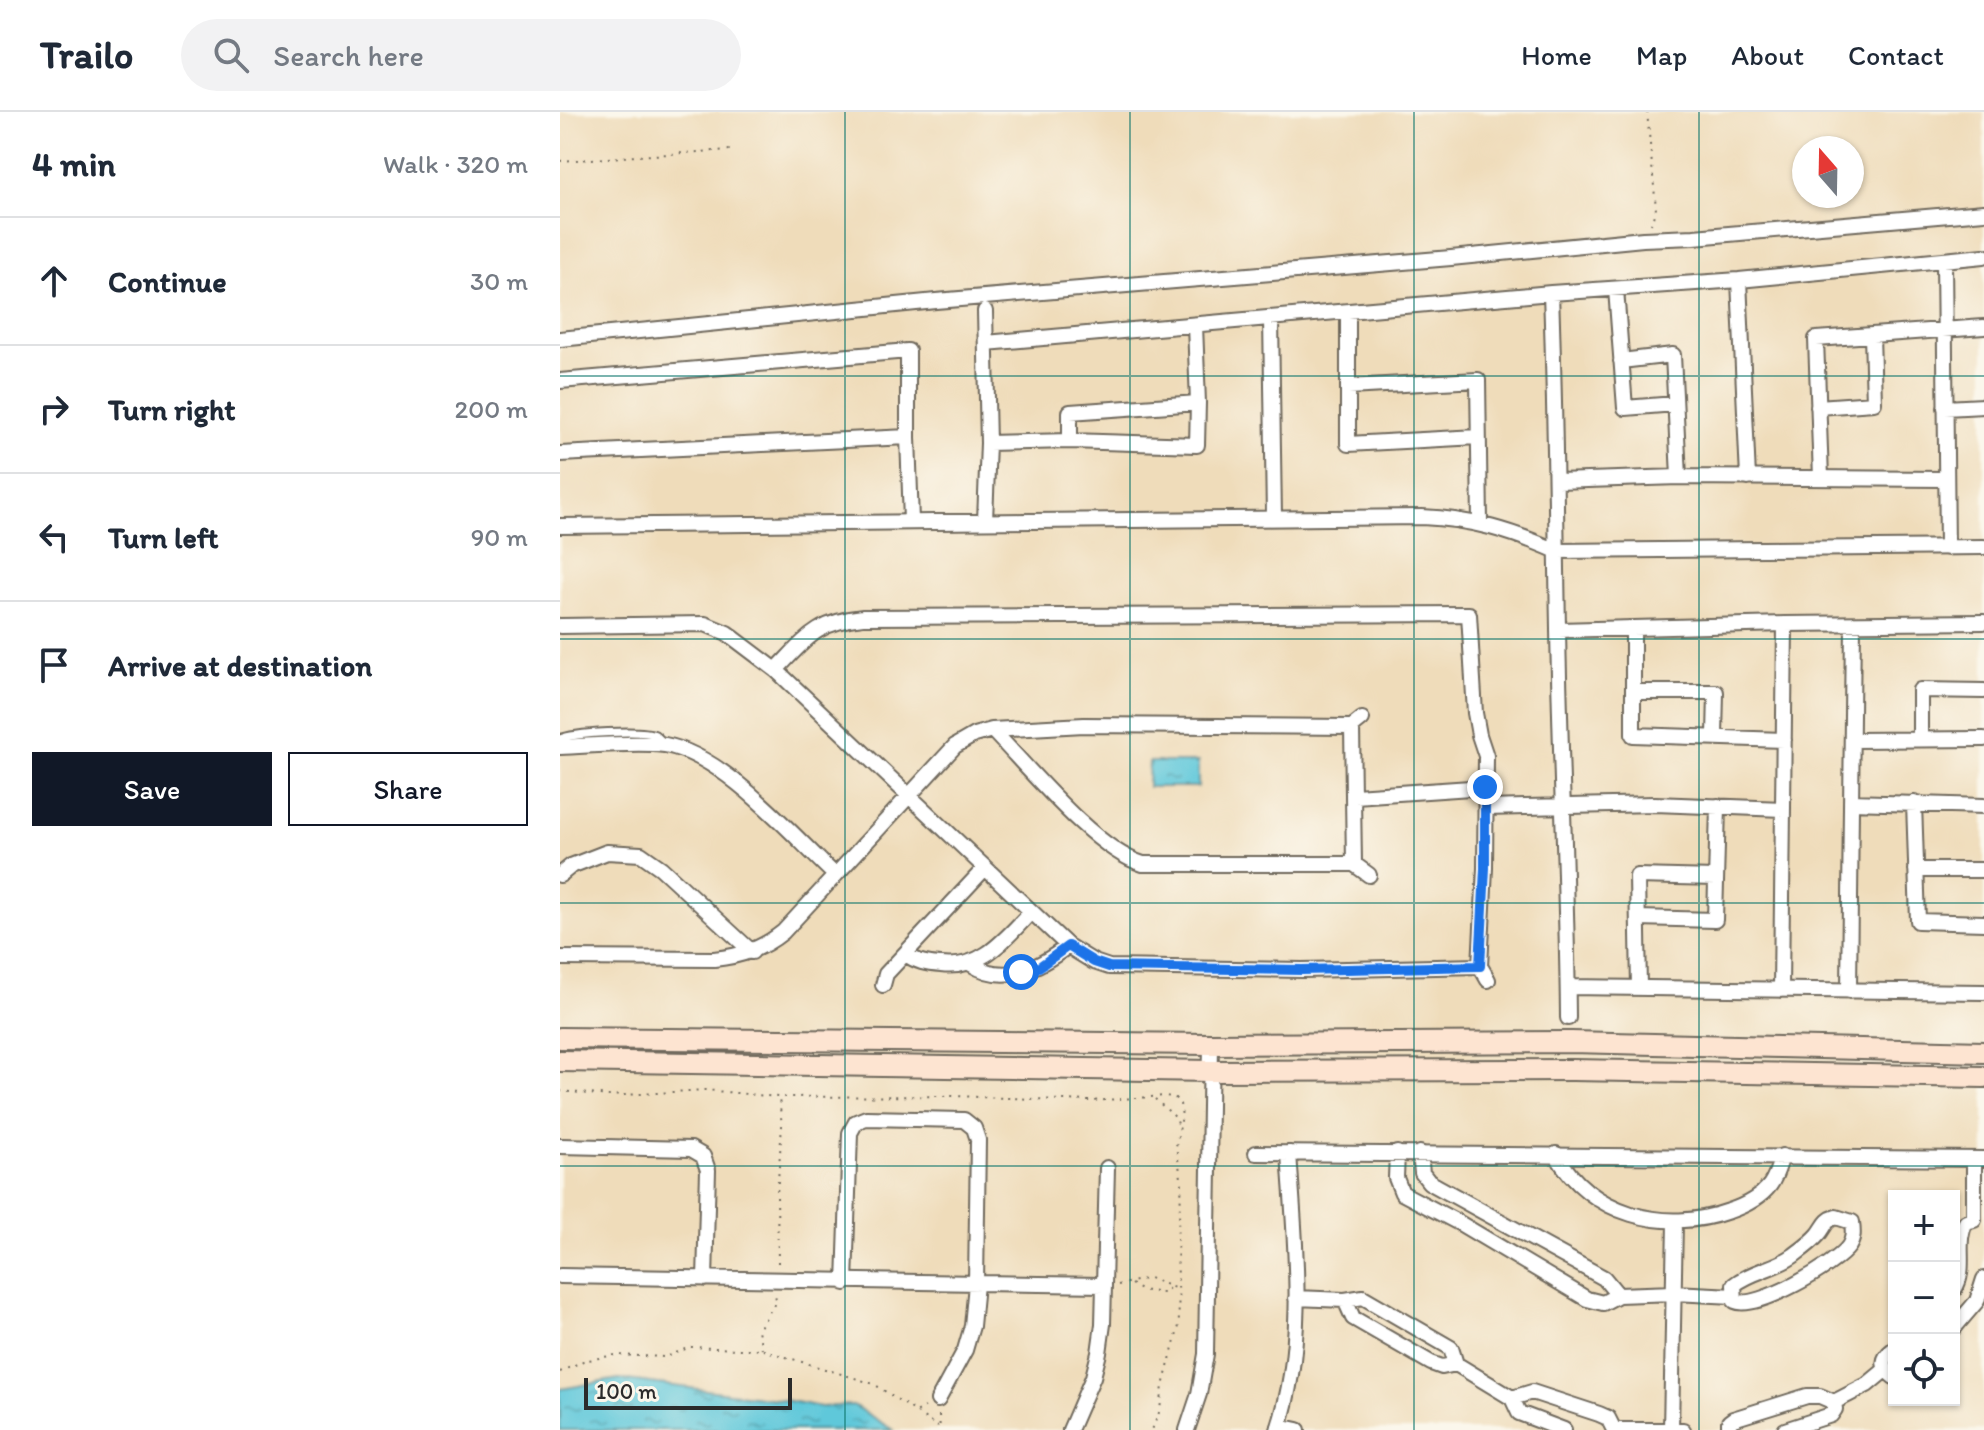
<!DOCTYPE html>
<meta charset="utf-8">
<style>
:root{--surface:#fff;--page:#f2f2f3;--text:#1f2937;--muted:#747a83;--line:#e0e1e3;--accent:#111827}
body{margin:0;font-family:Itim,sans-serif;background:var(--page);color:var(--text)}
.controls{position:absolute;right:24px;bottom:24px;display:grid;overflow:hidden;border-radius:0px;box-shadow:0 2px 6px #0004}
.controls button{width:72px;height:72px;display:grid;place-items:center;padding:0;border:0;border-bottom:2px solid var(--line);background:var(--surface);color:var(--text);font:40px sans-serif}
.compass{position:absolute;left:1232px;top:24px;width:72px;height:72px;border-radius:50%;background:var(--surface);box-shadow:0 2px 6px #0004;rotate:340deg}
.scale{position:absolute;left:24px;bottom:20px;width:208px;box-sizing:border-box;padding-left:8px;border:4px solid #2b2b2b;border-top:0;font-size:22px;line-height:28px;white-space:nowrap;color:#2b2b2b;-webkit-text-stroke:6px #fbf7ec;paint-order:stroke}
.stop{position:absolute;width:24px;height:24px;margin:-18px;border:6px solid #1a73e8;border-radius:50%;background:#fff}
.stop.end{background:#1a73e8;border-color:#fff;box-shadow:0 2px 8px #0008}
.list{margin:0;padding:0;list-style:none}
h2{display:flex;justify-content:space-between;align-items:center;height:104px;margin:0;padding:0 32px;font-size:34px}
h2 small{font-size:26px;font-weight:400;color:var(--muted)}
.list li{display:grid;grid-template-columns:52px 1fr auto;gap:24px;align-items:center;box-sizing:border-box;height:128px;padding:0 32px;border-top:2px solid var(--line)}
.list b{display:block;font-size:30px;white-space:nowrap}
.list em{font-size:26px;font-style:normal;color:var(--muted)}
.actions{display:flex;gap:16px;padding:24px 32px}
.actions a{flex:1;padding:18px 0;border:2px solid var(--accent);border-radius:0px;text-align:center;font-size:28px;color:var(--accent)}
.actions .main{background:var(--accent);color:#fff}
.icon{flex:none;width:44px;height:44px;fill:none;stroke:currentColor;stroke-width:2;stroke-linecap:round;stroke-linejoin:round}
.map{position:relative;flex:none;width:1424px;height:1318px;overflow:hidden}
header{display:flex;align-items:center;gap:48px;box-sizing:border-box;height:112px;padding:0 40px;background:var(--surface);border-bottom:2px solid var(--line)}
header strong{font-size:38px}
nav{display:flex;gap:44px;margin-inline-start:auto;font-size:28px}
.search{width:560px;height:72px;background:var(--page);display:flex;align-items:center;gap:20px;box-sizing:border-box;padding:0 28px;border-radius:44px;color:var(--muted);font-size:30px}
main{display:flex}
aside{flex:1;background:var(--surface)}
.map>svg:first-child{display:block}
</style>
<header>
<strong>Trailo</strong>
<div class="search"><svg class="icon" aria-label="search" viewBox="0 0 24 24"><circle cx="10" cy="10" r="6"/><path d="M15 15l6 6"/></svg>Search here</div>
<nav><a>Home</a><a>Map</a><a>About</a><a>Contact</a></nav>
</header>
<main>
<aside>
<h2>4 min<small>Walk · 320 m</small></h2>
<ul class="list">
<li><svg class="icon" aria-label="ahead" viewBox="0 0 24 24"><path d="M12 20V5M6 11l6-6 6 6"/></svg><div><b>Continue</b></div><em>30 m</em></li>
<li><svg class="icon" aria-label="right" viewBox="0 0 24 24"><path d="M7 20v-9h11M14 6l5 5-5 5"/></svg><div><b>Turn right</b></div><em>200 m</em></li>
<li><svg class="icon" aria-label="left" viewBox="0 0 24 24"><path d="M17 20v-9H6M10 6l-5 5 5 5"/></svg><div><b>Turn left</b></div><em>90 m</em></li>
<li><svg class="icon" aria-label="arrive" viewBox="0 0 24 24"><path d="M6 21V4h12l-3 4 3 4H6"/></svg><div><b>Arrive at destination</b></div></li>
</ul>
<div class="actions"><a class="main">Save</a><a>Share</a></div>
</aside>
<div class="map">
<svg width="1424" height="1318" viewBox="0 0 1424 1318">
<defs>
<pattern id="water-ripples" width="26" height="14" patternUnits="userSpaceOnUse" patternTransform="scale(2)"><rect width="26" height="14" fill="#5fc8da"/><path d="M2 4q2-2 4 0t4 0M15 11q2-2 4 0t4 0" fill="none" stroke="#4fa3b1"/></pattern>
</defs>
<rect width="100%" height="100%" fill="#fbf7ec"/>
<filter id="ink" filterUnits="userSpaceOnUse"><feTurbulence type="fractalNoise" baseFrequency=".0125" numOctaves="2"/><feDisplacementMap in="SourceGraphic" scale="16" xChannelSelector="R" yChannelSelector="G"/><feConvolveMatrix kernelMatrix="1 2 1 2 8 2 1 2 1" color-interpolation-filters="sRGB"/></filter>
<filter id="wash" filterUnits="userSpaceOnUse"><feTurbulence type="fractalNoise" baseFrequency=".006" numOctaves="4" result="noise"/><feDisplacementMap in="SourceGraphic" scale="32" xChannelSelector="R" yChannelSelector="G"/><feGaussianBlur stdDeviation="1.8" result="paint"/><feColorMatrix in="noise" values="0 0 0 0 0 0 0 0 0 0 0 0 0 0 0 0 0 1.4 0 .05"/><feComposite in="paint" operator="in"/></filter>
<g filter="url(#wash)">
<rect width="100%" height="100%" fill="#efdcba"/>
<!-- water -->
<path fill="url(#water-ripples)" stroke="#457a82" stroke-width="2" d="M589,650H638V675H588Z
M59,1267L224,1288L261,1295L293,1293L333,1318H0V1277Z"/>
</g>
<g filter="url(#ink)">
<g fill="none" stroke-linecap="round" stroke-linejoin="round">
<!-- lane casing -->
<g stroke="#70695d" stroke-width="11">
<path id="lane" d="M0,627C13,621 83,617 95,623C98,625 102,630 104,632"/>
</g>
<!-- street casing -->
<g stroke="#70695d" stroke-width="18">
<path id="street" d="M1384,148L1387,436
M1179,168L1188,366
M1056,177L1065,296L1115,292
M991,181C995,293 996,405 998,516C1000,646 1007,776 1008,906
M788,199V332L918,325
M711,206L714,406
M0,227L376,189L891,146L1083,127L1134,125L1424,100
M426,231L991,181L1179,168L1424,144
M1061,249L1113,243L1119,365
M0,269L348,239V325L351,409
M788,275L918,268L920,411
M1258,295L1314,291L1312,223
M1385,296L1424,294
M510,329V300L638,291
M428,331L510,329L637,333L638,291L635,213
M0,342L348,325
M1261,366L1256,227L1424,215
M997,369L1119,365L1386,367
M425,409L428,331L425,199
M0,414L862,405C912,407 951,419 997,439L1424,435
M0,514L145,512L167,521L216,558L508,834L534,850L549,855L742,858L920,854
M1073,516V623L1224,628
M998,518L1225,512L1424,510
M216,558C247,526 256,510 303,505L909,502L915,601L919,623L926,644L925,756L920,854L928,868
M1073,580H1156L1155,624
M792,615L794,752
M432,618C468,655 535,738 583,752H794L809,763
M1360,627V578L1424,579
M1292,628L1424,627
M0,635C30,634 77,629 105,633C164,643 232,723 275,763
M795,684L925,675
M1291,690L1424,694
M1354,691L1358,809L1424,811
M926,696L1095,692L1223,697
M1356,758H1424
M0,763L11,754L47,740L81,742L101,756L192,840
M1078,806L1155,808L1158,694
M345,842C357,850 366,852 381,853C422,858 445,827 471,800
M0,846L154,847C181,844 202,837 223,820L395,634L414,623L432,618L524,613L792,615L802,607
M411,852C446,874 480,855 508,834
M323,873L326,862L425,756
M1008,875L1424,880
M1079,876L1077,764L1156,766
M1221,878L1225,512
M1289,879L1293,512
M0,1034L131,1037L143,1044L148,1058L145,1167
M696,1041L1424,1047
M837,1041L836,1066L842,1081L901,1112L1027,1187L1043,1191L1058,1183L1114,1181L1174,1184
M860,1041L862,1061L869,1070L1044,1166L1058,1183
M996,1042C1030,1103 1105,1122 1169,1099C1184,1094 1200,1086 1210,1073C1216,1065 1219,1053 1222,1044
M1414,1047V1108
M1276,1105L1292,1110C1293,1119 1294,1126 1289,1134C1276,1153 1196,1199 1175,1189L1174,1173C1191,1159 1215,1157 1233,1144C1241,1138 1251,1131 1258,1123C1265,1115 1265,1108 1276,1105Z
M0,1164L544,1173
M285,1171L290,1021L296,1010L306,1006L404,1008L414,1016L418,1028L416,1172L412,1214L405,1238L378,1288
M1394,1178C1408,1157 1394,1130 1406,1110L1414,1108
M736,1186L785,1188L803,1185L891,1236L896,1252L952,1286L959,1301L1004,1318
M785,1188L793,1206L871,1251L882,1255L896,1252
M1394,1216L1417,1189L1424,1167
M1334,1237C1322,1246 1320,1255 1334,1265
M952,1286L972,1280L1039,1302L1048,1306L1054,1318
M719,1314L738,1318
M510,1318L533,1265L539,1241L543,1212L547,1056
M627,1318L639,1282L646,1242L651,932
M718,1318C747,1229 735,1133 729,1041
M1054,1318H1123
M1111,1318L1115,1110
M1169,1318V1310L1173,1307L1247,1284H1260L1274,1290L1307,1273L1325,1258
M1225,1318L1271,1303L1275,1297L1274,1290"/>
</g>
<!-- secondary casing -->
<g stroke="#70695d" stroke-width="24">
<path id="secondary" d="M0,926L651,932L1011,930L1424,940
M0,949L651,959L1012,958L1424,965"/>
</g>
<!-- path -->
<path stroke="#70695d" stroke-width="2" stroke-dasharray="2 6" stroke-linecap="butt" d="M1087,0L1096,96L1091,112
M0,49L170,38
M0,979L49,984L145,978L218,985L392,984L530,989L606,984L615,986L620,992L622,1004L616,1034L622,1072L617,1127L619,1214L603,1274L600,1298L592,1318
M595,987L616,1006L619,1015
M218,1151L217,1082L222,1014L219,986
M571,1172L582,1179C591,1178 596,1181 604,1181L610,1175
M558,1173L589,1166L617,1177
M202,1237L198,1218L215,1191L216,1182
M0,1260L23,1249L55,1243L106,1245L130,1235L203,1238L314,1272L356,1300L365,1295
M357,1301L378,1315
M379,1303L380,1318"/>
<!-- lane -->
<use href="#lane" stroke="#fff" stroke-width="7"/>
<!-- street -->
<use href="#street" stroke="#fff" stroke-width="14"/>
<!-- secondary -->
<use href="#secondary" stroke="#fde4d1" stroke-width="20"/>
</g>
</g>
<g fill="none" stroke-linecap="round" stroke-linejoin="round" filter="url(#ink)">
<!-- route -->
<path stroke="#1a73e8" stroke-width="10" d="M461,860L479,855L508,834L534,850L549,855L742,858L920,854L925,756V675"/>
</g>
<!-- grid -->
<path fill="none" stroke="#0f766e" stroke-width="2" stroke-opacity="0.55" d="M285,0V1318M570,0V1318M854,0V1318M1139,0V1318M0,264H1424M0,527H1424M0,791H1424M0,1054H1424"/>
</svg>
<div class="controls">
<button>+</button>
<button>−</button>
<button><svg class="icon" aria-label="locate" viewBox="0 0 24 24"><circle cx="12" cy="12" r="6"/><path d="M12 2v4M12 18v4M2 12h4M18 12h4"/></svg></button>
</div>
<svg class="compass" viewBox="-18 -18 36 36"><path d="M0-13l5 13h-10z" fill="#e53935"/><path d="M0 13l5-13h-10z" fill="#747a83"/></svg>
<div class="scale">100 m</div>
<div class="stop" style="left:461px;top:860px"></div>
<div class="stop end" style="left:925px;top:675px"></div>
</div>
</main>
